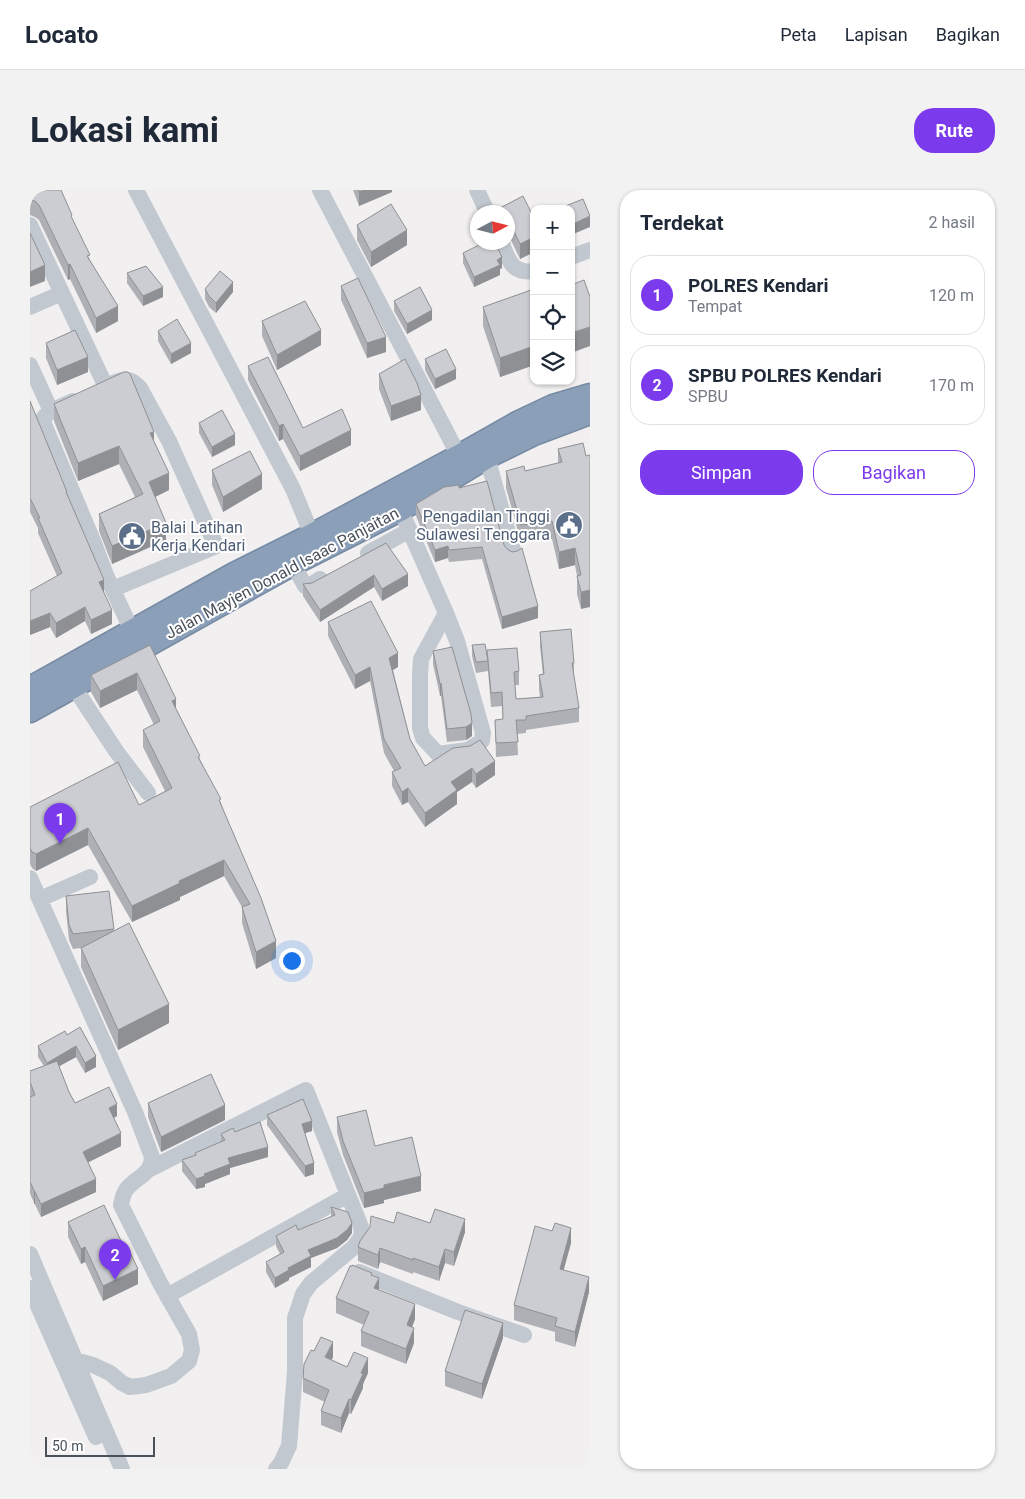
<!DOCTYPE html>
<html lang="id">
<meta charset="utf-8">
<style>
:root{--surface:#fff;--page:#f2f2f3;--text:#1f2937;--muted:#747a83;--line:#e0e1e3;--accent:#7c3aed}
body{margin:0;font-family:Roboto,sans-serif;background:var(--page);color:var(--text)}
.controls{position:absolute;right:15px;top:15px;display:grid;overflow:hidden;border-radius:10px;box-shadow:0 1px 4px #0004}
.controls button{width:45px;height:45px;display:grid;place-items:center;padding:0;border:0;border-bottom:1px solid var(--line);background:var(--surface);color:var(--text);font:25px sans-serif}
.compass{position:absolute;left:440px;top:15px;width:45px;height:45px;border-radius:50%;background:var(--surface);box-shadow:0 1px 4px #0004;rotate:83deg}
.scale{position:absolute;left:15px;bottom:12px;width:110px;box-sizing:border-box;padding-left:5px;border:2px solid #49515a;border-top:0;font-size:14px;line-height:18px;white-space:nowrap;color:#49515a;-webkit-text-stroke:4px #fff;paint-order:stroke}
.you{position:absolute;left:261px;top:770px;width:18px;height:18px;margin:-12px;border:4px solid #fff;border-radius:50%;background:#1a73e8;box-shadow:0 0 0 8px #1a73e833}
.badge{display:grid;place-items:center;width:32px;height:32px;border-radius:50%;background:var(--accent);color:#fff;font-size:16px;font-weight:700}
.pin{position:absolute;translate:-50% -41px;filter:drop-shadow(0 1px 2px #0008)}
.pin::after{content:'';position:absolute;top:26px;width:18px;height:15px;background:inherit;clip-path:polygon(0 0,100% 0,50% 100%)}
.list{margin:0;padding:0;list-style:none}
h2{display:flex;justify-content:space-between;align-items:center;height:65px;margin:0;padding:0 20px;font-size:21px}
h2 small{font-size:16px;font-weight:400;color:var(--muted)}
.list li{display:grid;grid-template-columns:32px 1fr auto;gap:15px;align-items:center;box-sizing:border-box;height:80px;margin:0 10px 10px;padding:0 10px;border:1px solid var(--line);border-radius:20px}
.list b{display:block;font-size:19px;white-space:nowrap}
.list p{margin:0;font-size:16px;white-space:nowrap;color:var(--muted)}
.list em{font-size:16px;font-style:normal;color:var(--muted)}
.actions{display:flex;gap:10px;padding:15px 20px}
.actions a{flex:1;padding:11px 0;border:1px solid var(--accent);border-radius:20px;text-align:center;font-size:18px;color:var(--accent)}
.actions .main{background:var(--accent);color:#fff}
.icon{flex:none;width:28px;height:28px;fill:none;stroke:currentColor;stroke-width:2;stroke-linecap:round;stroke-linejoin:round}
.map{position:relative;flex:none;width:560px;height:1279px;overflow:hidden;border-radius:20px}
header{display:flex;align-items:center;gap:30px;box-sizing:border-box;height:70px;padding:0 25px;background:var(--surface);border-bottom:1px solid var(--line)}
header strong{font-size:24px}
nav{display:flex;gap:28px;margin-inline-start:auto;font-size:18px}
.intro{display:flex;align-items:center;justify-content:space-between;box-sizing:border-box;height:120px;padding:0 30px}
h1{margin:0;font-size:35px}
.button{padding:12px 22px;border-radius:20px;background:var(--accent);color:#fff;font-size:18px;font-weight:700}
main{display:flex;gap:30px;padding:0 30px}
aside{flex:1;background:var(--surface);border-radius:20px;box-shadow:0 1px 4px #0004}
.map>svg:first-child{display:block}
</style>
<header>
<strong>Locato</strong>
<nav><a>Peta</a><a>Lapisan</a><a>Bagikan</a></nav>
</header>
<div class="intro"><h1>Lokasi kami</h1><a class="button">Rute</a></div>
<main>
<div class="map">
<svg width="560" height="1279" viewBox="0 0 560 1279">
<rect width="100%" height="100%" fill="#f1efef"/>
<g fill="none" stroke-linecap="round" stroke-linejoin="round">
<!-- highway casing -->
<g stroke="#778aa4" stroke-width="25">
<path id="highway" d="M0,498L204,384L282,345L429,266L489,232L523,216L560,205
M0,521L263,374L370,320L457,267L504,244L560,223"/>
</g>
<!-- minor -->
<path stroke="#c1c8cf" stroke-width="16" d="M106,0L263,299L282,345
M290,0L429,266
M447,0L457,22
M0,35L76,197
M471,52C479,70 481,84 504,81
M541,67L560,60
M0,117L32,103
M0,175L21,221
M81,194C95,188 100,187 110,198L139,251L186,356L83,399
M43,211L21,221L14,227V234L64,353L76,385L102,441
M457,267L484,364
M375,330L416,423
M338,363L380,340
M263,374L275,396L277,397L290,389
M416,423L427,451L453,543L452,551L438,560L408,564L393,548L390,538V485L391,469Z
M38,488L86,561L118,603
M0,688L105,922L122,967C122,985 105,987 96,1000C93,1004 92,1010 91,1015L130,1093L159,1144L162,1160L159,1171L141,1186L116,1195L100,1197L92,1193L80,1183L63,1175L45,1170
M10,709L60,687
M120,979L276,900L331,1037L332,1046L324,1057L281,1093L273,1104L265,1128V1182L259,1256L251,1273L246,1279
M0,1064L92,1279
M329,1082L428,1122L494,1145
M0,1098L66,1247
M137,1106L318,1005"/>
<!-- highway -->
<use href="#highway" stroke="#8b9fb8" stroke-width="22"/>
</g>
<!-- wall -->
<path fill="#afb0b5" d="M0,0H31L42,29L60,70L88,131L66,143L40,89L38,90L9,30L5,27L0,25Z
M323,0H362V2L329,16Z
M466,20L504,28V62L490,69L480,48L478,45V22H466Z
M327,35L377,55L341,77L327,50Z
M433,63L472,78L470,79V85L444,97L433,73Z
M97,83L133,107L113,116L97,93Z
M311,96L356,162L337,168L311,110Z
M175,99L203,102L186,123L179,117L175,109Z
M504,99V175L470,187L453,136V117Z
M364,111L402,130L377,144L364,121Z
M232,131L291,155L247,180L232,146Z
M128,141L161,163L141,174L128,151Z
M16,153L58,182L27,195L16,168Z
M395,169L426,189L405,199L395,180Z
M218,176L273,238L321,255L270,281L253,249L249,251L218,190Z
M349,184L391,220L361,231L349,199Z
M0,211L74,403L82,434L61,444L55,431L26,448L20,437L0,445L27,386L8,343V338L0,322Z
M24,214L124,252L139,300L125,307L136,350L82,374L69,341V324L105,307L89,274L48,291L24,231Z
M169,233L205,255L182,267L169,243Z
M553,253L551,419L547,404V386L545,375L529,379L522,349L491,352L476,298V281H495L528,273V259Z
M182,280L232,299L193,322L182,295Z
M429,298L474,355L508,428L472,439L452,369L419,372L418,368L405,372L386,326V314Z
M356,353L378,396L352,411L344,397L290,432L273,406V394L282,393Z
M298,432L368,477L363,480L380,549L395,576L423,558L465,585L446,598L442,592L427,602V614L395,637L378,612L372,615L362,596V582L364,581L354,563L340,491L325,499L298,446Z
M510,442L544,473V487L549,518V532L496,540V543L487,544L488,565L466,567L465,530L473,529L472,516L461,517L458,481L446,483L442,466V455L457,466L489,481V495H485L486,509L510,507L509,499V485H513L510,456Z
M120,455L146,519L191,613L246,768L226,779L212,733V717L194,686L150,707V710L102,732L58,655L6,681L2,678L0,674V617L109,615L135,601L113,557V540L124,535L107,500L70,518L61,502V485Z
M403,461L442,546L436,550L417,552L411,506H410L403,474Z
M36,706L84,739V741L139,833L88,860L51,777V758L43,759L39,750L36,721Z
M37,845L66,877L55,883L46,867L29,876L39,902L45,913L87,926L84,928L91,956L58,972L66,1002L11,1027L0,1004V881L14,876L8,867V856Z
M118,913L195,930L131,962L118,927Z
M237,925L282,941L275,943L284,984L275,987L237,935Z
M307,927L345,956L391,1001L354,1010V1013L334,1018L313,965L307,942Z
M205,942L238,967L200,978V984L175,994V997L166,999L152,981V970L165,965V963L191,952V944Z
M301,1017L322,1043L317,1050L307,1058L281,1068V1077L259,1088V1090L245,1098L236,1082V1072L250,1064L246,1056V1046L268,1040L301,1027Z
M38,1032L108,1094L73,1111L55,1072L51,1074L38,1047Z
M364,1033H400L435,1042L424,1076L415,1073L409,1091L383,1082V1084L350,1072L348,1079L328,1071V1057Z
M541,1053L533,1080L559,1102L545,1157L525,1151V1142L484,1130V1115Z
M342,1085L349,1100L385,1129L382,1137L384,1153L376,1174L331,1156V1141L334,1135L306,1123V1108Z
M473,1148L452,1209L415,1196V1181Z
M303,1167L302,1170L317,1177L338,1183L333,1194V1198L321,1224L319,1223L311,1243L291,1235V1221L295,1212L273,1202V1188Z"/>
<!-- shaded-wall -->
<path fill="#8f9093" d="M335,0H362V2L329,16V2Z
M560,26V37L541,45V35Z
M377,40V55L341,77V62Z
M504,47V62L490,69V54Z
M472,67V78L470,79V85L444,97V87L467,70Z
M40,74V89L38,90V75Z
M15,75V91L0,97V82Z
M203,92V102L186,123V113Z
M133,97V107L113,116V106Z
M88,116V131L66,143V128Z
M402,120V130L377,144V134Z
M560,137V156L541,163V143Z
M291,140V155L247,180V165Z
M356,147V162L337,168V153Z
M161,153V163L141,174V164Z
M504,156V175L470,187V168Z
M58,167V182L27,195V180Z
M426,179V189L405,199V189Z
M391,205V220L361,231V216Z
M253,234V249L249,251V236Z
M321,240V255L270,281V266Z
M124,242V260L120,243Z
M205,244V255L182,267V257Z
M89,256V274L48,291V273Z
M139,283V300L119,310V292Z
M232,284V299L193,322V307Z
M136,333V350L82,374V356Z
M418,356V368L405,372V360Z
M545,358V375L529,379V362Z
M378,384V396L352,411V399Z
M344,385V397L290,432V420Z
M74,390V404L69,392Z
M560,400V417L551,419V402Z
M508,416V428L472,439V427Z
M55,417V431L26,448V433Z
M82,420V434L61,444V430Z
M20,423V437L0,445V431Z
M368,463V477L359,482V468Z
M340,477V491L325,499V485Z
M107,483V500L70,518V501Z
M411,493V506H410V494Z
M146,509V526L142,511Z
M442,533V546L436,550V537Z
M465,571V585L446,598V584Z
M442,578V592L427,602V614L395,637V623L421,592Z
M378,598V612L372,615V602Z
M58,638V655L6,681V664Z
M194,670V686L150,707V710L102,732V716L149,691Z
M246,751V768L226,779V762Z
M139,814V833L88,860V840Z
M46,856V867L17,883V873Z
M66,866V877L55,883V873Z
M87,914V926L79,930V918Z
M195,915V930L131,962V947Z
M282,931V941L272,944V934Z
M91,943V956L53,975V962Z
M238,957V967L200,978V984L175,994V997L166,999V989L198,968Z
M284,973V984L275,987V976Z
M391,986V1001L354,1010V1013L334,1018V1003L354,995Z
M66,989V1002L11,1027V1014Z
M4,1001H5V1014H4Z
M435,1029V1042L424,1076V1062Z
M322,1033V1043L317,1050L307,1058L281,1068V1077L259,1088V1090L245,1098V1088L258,1078L278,1060Z
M541,1038V1053L530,1094V1079Z
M55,1057V1072L51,1074V1059Z
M350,1058V1072L348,1079V1065Z
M415,1059V1073L409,1091V1077Z
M108,1079V1094L73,1111V1096Z
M559,1087V1102L545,1157V1142Z
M349,1088V1103L344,1098Z
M385,1114V1129L377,1150V1135Z
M473,1133V1148L452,1209V1194Z
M384,1138V1153L376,1174V1159Z
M303,1152V1167L295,1181V1167Z
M338,1168V1183L333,1194V1198L321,1224V1210L331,1183Z
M319,1209V1223L311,1243V1228Z"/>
<!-- building -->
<path fill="#cccdd2" stroke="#8f9093" d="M2,0H31L42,25L41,26L60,65L57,66L88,116L66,128L40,74L38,75L9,15L5,11L0,10V1Z
M328,0H335L329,2Z
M493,6L504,28V47L490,54L480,33L478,30V22H467L466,20Z
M553,9L560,26L541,35V19H528Z
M361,14L377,40L341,62L327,35Z
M0,43L15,75L0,82Z
M455,52H465L472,67L467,70L470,75L444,87L433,63Z
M116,76L133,97L113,106L97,83Z
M190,81L203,92L186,113L179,106L175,99Z
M328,88L356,147L337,153L311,96Z
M554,90L560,107V137L541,143V95Z
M390,97L402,120L377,134L364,111Z
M504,99V156L470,168L453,117Z
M275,111L291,140L247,165L232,131Z
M147,129L161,153L141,164L128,141Z
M45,140L58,167L27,180L16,153Z
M416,159L426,179L405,189L395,169Z
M238,167L273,238L312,219L321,240L270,266L253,234L249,236L218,176Z
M375,169L387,193L391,205L361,216L349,184Z
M94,182H98L100,184L124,242L120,243L139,283L119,292L136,333L82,356L69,324L113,304L89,256L48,273L24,214Z
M0,211L37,302H36L74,390L69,392L82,420L61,430L55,417L26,433L20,423L0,431V401L32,383L8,328H10L0,308Z
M192,220L205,244L182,257L169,233Z
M553,253L556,266L560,265V400L551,402L547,386L551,385L545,358L529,362L522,331L491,335L476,281L494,276L495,281L532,272L528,259Z
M220,261L232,284L193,307L182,280Z
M457,291L474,355L477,359L482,362L487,361L492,358L508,416L472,427L452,357L419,360L418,356L405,360L386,314L414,297L429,295V298Z
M356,353L378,384L352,399L344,385L290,420L273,394L282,393Z
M341,411L368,463L359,468L380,549L395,576L423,558L440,556L450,550L465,571L446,584L442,578L421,592L427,600L395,623L378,598L372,602L362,582L371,578L354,549L340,477L325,485L298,432Z
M541,439L544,473H542L549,518L496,526V530H486L488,552L466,553L465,530L473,529L472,502L461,503L457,460L487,458L489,481L484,482L486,509L513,507L509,485L514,484L510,442Z
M455,454L458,471L446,472L442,455Z
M120,455L146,509L142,511L170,566L168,567L191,609L189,610L231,708L246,751L226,762L212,717L220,714L194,670L149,691L150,693L102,716L58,638L6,664L2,662L0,658V617L88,572L109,615L142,598L113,540L130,531L107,483L70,501L61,485Z
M422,457L441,524L442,533L436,537L417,539L411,493L410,494L403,461Z
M79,701L84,739L43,744L39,735L36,706Z
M99,733L139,814L88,840L51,758Z
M50,837L66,866L55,873L46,856L17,873L8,856L35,841L37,845Z
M27,871L39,902L45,913L79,897L87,914L79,918L91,943L53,962L66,989L11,1014L0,992V907L5,905L0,892V881Z
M181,884L195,915L131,947L118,913Z
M273,909L282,931L272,934L284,973L275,976L237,925Z
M336,920L345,956L382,947L391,986L354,995V998L334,1003L313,951L307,927Z
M230,932L238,957L198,968L200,974L174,984L175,986L166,989L152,970L166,965L165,963L195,950L191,944L203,938L205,942Z
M74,1015L93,1055L96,1054L108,1079L73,1096L55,1057L51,1059L38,1032Z
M301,1017L318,1022L322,1033L317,1040L307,1048L278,1060L281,1066L258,1078L259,1080L245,1088L236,1072L254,1062L246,1046L266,1035L268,1040L305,1025Z
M405,1019L435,1029L424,1062L415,1059L409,1077L383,1068V1070L350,1058L348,1065L328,1057L330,1051L340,1037L341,1026L364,1033L367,1022L400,1033Z
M525,1033L541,1038L530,1079L559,1087L545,1142L525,1136L527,1128L484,1115L505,1036L522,1041Z
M322,1075L342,1083L341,1085L349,1088L344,1098L385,1114L377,1135L384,1138L376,1159L331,1141L339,1122L306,1108L320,1076H322Z
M435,1120L473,1133L452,1194L415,1181Z
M291,1147L303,1152L295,1167L317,1177L324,1162L338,1168L331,1183L333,1184L321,1210L319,1209L311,1228L291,1221L299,1200L273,1188L274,1174L281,1160L284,1161Z"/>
<!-- icons -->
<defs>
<g id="civic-disc" transform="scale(1.4375)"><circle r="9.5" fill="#5c6f8a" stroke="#fff"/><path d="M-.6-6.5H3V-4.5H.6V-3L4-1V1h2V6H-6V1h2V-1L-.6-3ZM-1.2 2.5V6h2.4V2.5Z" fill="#fff"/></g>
</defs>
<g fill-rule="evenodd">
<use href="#civic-disc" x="539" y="335"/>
<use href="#civic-disc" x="102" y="346"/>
</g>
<g text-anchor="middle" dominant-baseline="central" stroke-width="4" stroke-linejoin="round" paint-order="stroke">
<!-- service labels -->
<g font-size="16" fill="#4e5e75" stroke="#fff" text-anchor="end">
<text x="520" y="326">Pengadilan Tinggi<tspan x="520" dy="18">Sulawesi Tenggara</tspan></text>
<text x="121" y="337" text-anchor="start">Balai Latihan<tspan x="121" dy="18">Kerja Kendari</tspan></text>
</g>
<!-- street labels -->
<g font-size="16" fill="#49515a" stroke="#fff">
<text transform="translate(252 383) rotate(-28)">Jalan Mayjen Donald Isaac Panjaitan</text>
</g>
</g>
</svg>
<div class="controls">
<button>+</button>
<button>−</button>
<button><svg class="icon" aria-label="locate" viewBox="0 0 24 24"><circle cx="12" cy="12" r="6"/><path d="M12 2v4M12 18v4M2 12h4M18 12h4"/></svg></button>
<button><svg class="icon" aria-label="layers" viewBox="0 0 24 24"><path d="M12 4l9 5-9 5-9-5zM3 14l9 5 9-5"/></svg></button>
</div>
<svg class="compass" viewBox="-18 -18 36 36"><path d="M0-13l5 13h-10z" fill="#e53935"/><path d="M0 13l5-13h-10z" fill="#747a83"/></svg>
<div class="scale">50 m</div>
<div class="you"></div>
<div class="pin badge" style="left:30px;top:654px">1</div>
<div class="pin badge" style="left:85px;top:1090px">2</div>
</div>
<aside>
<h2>Terdekat<small>2 hasil</small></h2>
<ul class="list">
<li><span class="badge">1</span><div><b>POLRES Kendari</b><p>Tempat</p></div><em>120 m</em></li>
<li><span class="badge">2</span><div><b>SPBU POLRES Kendari</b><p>SPBU</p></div><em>170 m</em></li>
</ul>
<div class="actions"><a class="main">Simpan</a><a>Bagikan</a></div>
</aside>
</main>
